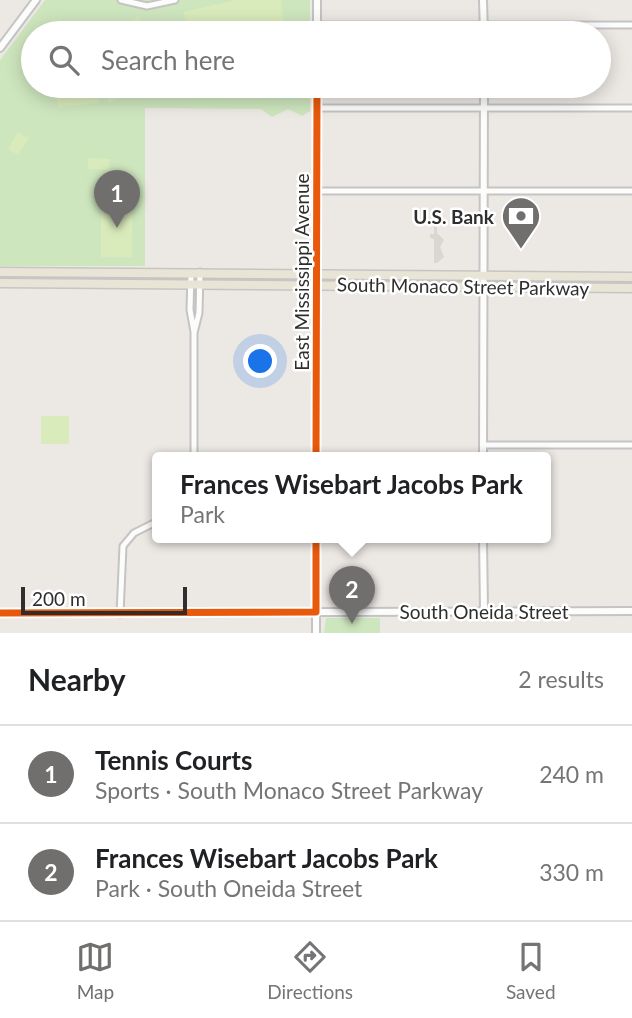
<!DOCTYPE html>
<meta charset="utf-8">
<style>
:root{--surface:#fff;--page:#f2f2f2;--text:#202124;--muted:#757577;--line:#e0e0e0;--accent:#706f6e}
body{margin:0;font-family:Lato,sans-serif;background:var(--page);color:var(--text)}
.scale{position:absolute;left:21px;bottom:18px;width:166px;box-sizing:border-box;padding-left:7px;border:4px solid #2e2e2e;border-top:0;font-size:19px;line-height:24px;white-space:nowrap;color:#2e2e2e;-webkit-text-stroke:5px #fff;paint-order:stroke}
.you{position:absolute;left:261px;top:362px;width:24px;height:24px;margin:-18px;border:5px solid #fff;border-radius:50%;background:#1a73e8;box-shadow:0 0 0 10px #1a73e833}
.badge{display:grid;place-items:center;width:46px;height:46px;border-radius:50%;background:var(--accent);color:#fff;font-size:23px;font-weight:700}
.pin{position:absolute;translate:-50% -58px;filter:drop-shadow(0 2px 4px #0008)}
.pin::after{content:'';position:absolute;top:37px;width:24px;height:21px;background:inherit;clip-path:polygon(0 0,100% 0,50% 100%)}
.popup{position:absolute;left:152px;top:452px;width:399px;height:91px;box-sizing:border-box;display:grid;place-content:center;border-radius:7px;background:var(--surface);filter:drop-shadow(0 2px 5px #0005);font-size:23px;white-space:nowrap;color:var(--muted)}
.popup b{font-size:26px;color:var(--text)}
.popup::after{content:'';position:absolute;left:50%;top:100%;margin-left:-14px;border:14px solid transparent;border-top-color:var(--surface)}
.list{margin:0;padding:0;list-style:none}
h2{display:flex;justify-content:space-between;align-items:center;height:91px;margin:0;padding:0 28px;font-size:30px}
h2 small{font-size:23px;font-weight:400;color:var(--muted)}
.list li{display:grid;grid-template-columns:46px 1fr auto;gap:21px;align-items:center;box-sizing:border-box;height:98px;padding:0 28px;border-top:2px solid var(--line)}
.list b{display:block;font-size:26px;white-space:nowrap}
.list p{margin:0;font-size:23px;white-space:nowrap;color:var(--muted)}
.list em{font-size:23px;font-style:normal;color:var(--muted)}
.icon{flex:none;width:38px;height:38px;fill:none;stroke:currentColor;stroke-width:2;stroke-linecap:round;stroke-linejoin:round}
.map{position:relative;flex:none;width:632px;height:633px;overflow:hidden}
.search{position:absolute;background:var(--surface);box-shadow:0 4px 18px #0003;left:21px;right:21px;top:21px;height:77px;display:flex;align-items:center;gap:18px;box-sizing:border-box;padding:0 24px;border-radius:38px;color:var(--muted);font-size:26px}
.sheet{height:287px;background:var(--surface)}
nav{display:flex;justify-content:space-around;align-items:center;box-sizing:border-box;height:98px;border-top:2px solid var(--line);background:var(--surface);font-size:19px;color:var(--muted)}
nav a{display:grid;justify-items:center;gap:4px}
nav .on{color:var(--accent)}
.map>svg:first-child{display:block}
</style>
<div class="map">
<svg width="632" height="633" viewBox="0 0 632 633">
<rect width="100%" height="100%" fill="#ece8e4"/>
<!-- green -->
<path fill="#cee6be" d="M45,0H310V33H33V86H310V111L302,116L288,109L272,117L261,109L145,108V266H0V60Z
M326,618H380V633H324Z"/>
<!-- pitch -->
<path fill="#d9eabb" d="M236,0H281L285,33H191L183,12Z
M138,16L148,33H115Z
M56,86H96L98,103L58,107Z
M102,86H148L109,103Z
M18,132L29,138L18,155L8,149Z
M88,158L110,159L109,170L88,169Z
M101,199H132V257H101Z
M41,416H69V444H41Z"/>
<!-- plaza -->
<path fill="#dad6d2" d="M434,210H437V233L444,240L440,247L444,257L437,263H434V239L430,238V234H434Z"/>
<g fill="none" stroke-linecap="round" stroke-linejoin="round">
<!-- minor casing -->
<g stroke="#c5c4c5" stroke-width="9">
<path id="minor" d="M121,0L147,6L175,0
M317,25H632
M318,108H632
M318,191H632
M191,273L190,310L194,332
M483,445H632
M194,458V333L199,313L200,272
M120,614L123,546L134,533L158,521"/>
</g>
<!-- tertiary casing -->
<g stroke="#c5c4c5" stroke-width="10">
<path id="tertiary" d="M317,0V33
M483,0L484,33
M0,48L36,0
M316,458L317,86
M483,458L484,86
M316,538V633
M483,538L484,611
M0,613L632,611"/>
</g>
<!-- primary casing -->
<g stroke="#c6c5c4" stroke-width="11">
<path id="primary" d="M0,272L632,277
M0,283L632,288"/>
</g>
<!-- minor -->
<use href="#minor" stroke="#fcfcfb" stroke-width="5"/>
<!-- tertiary -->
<use href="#tertiary" stroke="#fcfcfb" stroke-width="6"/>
<!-- primary -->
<use href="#primary" stroke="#e8e4d6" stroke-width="8"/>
<!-- cycleway casing -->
<g stroke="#fff" stroke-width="11">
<path id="cycleway" d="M316,458L317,86
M0,613L316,612V538"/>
</g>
<!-- cycleway -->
<use href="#cycleway" stroke="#e8590c" stroke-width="7"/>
</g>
<!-- icons -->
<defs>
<g id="bank-pin" transform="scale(2.0125)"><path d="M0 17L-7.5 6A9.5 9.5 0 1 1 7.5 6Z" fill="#706f6e" stroke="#fff"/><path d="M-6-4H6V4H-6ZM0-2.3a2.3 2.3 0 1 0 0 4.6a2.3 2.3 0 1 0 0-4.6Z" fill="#fff"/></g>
</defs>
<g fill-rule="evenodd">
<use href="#bank-pin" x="521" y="216"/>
</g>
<g text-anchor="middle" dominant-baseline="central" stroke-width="5" stroke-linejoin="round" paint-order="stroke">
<!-- poi labels -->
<g font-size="19" font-weight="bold" fill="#2e2e2e" stroke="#fff" text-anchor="end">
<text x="494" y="216">U.S. Bank</text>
</g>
<!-- street labels -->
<g font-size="19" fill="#2e2e2e" stroke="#fff">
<text transform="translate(301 272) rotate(-90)">East Mississippi Avenue</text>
<text transform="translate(463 286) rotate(1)">South Monaco Street Parkway</text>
<text x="484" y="611">South Oneida Street</text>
</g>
</g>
</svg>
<div class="scale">200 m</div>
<div class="you"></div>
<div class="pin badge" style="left:117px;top:228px">1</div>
<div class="pin badge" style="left:352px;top:624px">2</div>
<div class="popup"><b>Frances Wisebart Jacobs Park</b>Park</div>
<div class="search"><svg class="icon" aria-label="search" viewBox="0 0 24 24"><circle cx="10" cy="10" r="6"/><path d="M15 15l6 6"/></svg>Search here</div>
</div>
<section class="sheet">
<h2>Nearby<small>2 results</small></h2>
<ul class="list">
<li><span class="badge">1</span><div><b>Tennis Courts</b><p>Sports · South Monaco Street Parkway</p></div><em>240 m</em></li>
<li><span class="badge">2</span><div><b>Frances Wisebart Jacobs Park</b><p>Park · South Oneida Street</p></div><em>330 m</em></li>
</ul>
</section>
<nav>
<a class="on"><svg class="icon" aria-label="map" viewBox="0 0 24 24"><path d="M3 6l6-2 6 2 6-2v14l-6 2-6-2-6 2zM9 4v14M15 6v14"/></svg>Map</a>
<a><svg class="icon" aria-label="directions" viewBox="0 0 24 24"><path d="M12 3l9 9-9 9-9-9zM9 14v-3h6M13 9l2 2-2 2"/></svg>Directions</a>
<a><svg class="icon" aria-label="saved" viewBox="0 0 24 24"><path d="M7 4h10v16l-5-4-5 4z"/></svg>Saved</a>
</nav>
